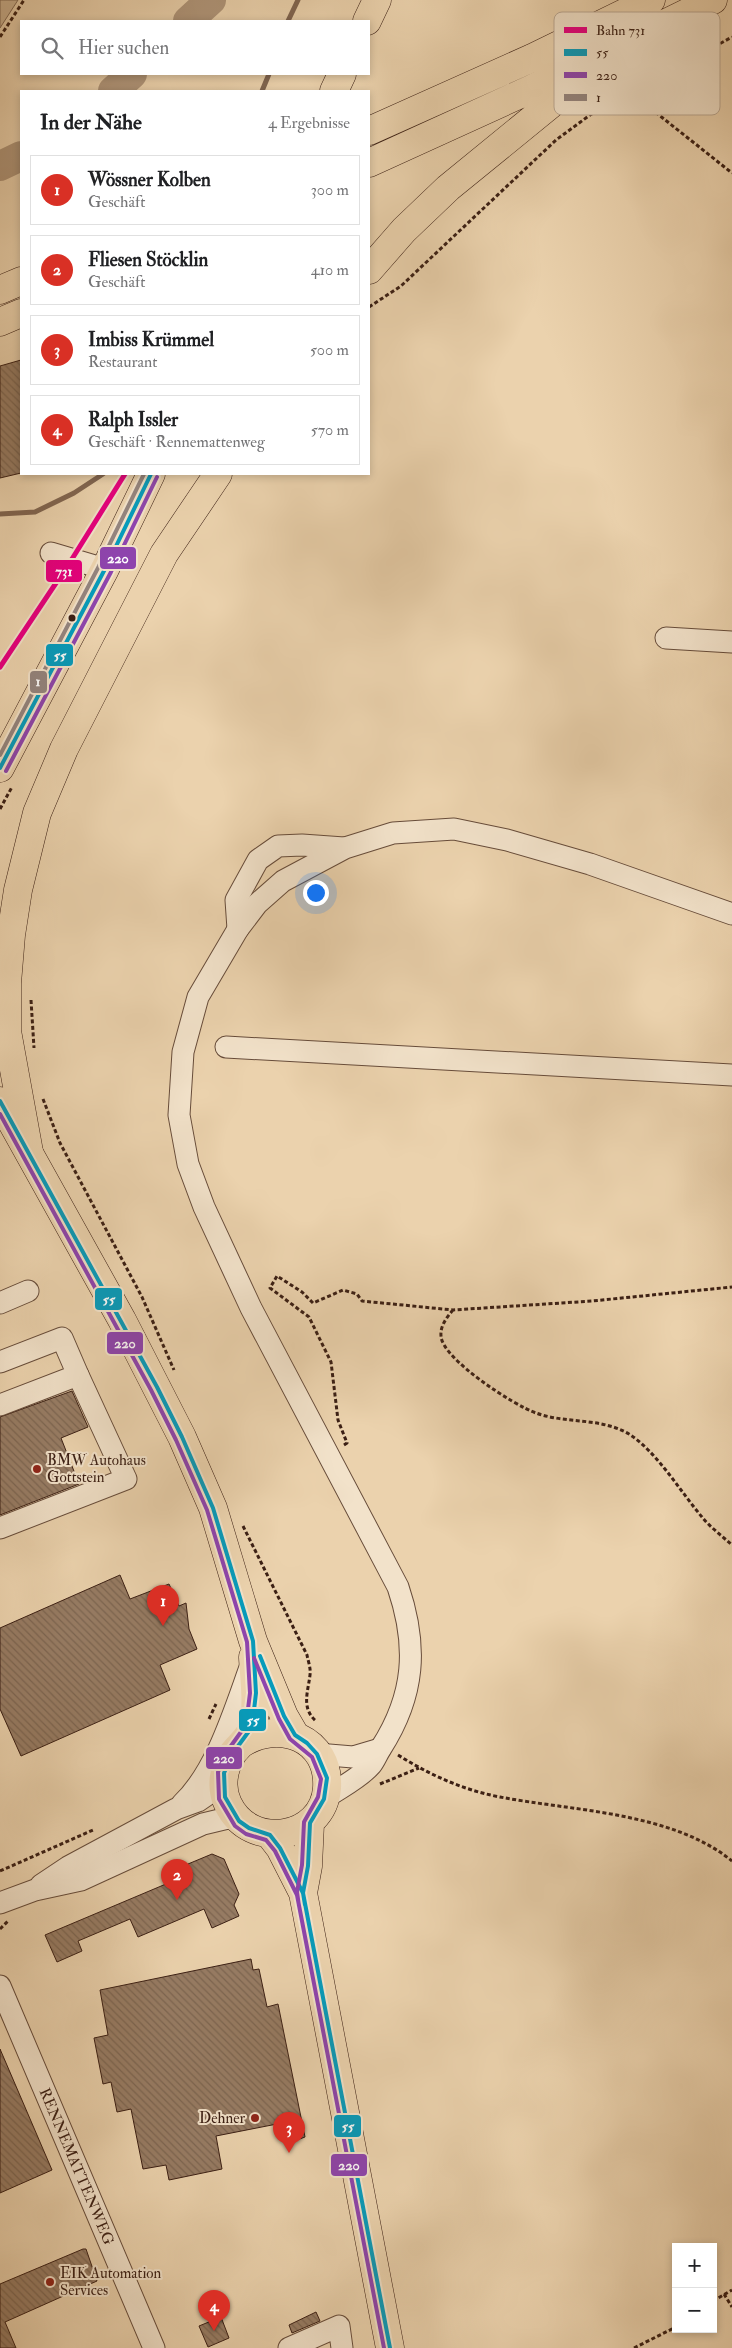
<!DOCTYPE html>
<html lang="de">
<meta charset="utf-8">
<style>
:root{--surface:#fff;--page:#f6f6f6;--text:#202124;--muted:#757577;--line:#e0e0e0;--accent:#d93025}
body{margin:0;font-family:"IM FELL Double Pica",serif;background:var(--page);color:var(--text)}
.controls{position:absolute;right:15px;bottom:15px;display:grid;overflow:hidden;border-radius:0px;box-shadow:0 2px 8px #0003}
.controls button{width:45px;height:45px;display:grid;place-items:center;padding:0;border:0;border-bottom:1px solid var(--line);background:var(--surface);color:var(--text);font:25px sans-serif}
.you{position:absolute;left:315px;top:892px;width:18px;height:18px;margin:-12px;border:4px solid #fff;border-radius:50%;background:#1a73e8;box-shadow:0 0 0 8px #1a73e833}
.badge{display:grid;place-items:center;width:32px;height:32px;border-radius:50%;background:var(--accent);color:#fff;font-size:16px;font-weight:700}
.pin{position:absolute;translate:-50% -41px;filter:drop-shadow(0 1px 2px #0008)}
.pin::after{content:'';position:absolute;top:26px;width:18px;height:15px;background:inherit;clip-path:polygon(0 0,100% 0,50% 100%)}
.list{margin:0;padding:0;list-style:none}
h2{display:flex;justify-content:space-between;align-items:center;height:65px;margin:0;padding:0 20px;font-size:21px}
h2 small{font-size:16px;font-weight:400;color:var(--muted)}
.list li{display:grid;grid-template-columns:32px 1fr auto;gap:15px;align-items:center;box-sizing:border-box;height:70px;margin:0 10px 10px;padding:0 10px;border:1px solid var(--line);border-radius:0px}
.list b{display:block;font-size:19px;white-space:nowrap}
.list p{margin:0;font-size:16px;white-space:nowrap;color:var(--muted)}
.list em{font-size:16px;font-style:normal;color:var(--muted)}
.icon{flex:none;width:28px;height:28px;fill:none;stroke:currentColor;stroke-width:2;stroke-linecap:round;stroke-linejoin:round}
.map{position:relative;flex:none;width:732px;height:2348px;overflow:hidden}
.search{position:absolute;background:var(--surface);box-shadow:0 2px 8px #0003;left:20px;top:20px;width:350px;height:55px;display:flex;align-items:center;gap:12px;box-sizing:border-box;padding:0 18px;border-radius:0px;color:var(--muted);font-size:19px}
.panel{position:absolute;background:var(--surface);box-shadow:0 2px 8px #0003;left:20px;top:90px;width:350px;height:385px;border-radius:0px}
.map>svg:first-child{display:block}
</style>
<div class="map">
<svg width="732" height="2348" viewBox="0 0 732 2348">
<defs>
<pattern id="building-back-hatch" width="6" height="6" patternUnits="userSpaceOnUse" patternTransform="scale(1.25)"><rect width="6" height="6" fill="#977c64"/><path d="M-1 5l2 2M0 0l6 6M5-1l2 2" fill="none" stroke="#7c6551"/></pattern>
</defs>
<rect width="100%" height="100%" fill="#ebd2ad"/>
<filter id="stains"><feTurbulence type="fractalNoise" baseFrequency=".004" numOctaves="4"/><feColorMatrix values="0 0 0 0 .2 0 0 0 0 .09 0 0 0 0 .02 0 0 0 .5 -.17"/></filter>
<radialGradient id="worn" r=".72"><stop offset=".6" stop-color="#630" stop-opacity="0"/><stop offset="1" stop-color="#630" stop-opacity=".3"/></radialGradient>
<!-- park -->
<path fill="#cdb493" stroke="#846a54" d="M0,0H18L0,28Z"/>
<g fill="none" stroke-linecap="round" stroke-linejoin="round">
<!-- stream -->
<path stroke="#816651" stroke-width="5" d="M288,21L298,0
M262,91L269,74
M0,514L35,512L74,493L103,474"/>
<!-- river -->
<path stroke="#af9579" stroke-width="30" d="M188,21L211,0
M113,91L132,74
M0,166L21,156"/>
</g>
<!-- building -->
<path fill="url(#building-back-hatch)" stroke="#3b1f14" d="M21,360V473L0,478V366Z
M72,1391L88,1427L61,1438L79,1484L0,1515V1417Z
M120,1575L130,1599L169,1584L179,1606L186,1603L189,1629L197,1649L160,1665L170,1690L21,1756L0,1709V1628Z
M212,1854L224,1859L239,1894L234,1905L239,1916L212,1928L204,1909L138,1937L130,1919L78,1941L82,1951L57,1962L45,1935L192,1873L188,1864Z
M251,1959L253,1970L259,1969L267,2007L278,2004L305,2137L286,2144L277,2124L216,2136L222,2169L169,2180L166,2165L143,2169L131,2109L117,2112L111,2082L103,2084L94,2038L108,2035L100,1990Z
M0,2049L52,2170L0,2193Z
M83,2249H86L97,2281L5,2322L16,2348H0V2284Z
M316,2312L320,2321L292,2333L289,2325Z
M221,2317L229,2338L208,2347L199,2326Z"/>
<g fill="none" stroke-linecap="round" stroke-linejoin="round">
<!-- minor casing -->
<g stroke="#674c3a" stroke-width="23">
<g id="minor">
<path d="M51,553L105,569"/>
<path d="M666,638L732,642"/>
<path d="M238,929L236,900L258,860L278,846L302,845L344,848"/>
<path d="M226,1047L732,1075"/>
<path d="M0,1303L28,1291"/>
<path d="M0,1362L62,1338L78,1375L0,1405"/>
<path d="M0,1528L126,1479L78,1375"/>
<path d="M317,1754L353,1757L380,1749"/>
<path d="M324,1799C339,1788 359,1779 371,1765C375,1760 377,1754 381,1748C415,1695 418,1646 398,1587L251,1308L204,1207L188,1164L179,1115L183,1052L198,997L238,929L257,904L283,881L345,848L393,833L454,829L507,840L590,864L732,914"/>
<path d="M182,1804C217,1771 235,1708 252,1662"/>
<path d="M41,1885L68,1867L176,1809L198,1801L214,1790L224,1773"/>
<path d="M0,1903L35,1890L81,1880L203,1824L228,1818L239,1821"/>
<path id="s1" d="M0,1986L154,2348"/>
<path d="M289,2348L339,2326L342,2348"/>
</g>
</g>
<!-- major casing -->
<g stroke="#3b1f14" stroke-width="29">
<path id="major" d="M367,21L377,0
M334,91L342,74
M0,768L105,569L151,474
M0,1101L122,1320L182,1437L213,1508L253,1641L284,1716L295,1735
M241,1744C279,1719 330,1738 327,1788C323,1840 250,1851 228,1804C220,1788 223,1768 233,1753C239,1745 250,1737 253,1726C258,1703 254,1680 253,1657
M270,1835L280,1848L303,1893L390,2348
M303,1893L308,1866L310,1823"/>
</g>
<!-- highway casing -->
<g stroke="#3b1f14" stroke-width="29">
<path id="highway" d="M369,131L532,58L651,0
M369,163L538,86L713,0
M369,270L404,230L448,188L589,73
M0,290L21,281
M0,322L21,313
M29,1152L7,1031V983L11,935L18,890L37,813L64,749L164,554L218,474"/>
</g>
<!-- path -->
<path stroke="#3b1f14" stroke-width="3" stroke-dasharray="4 2.5" stroke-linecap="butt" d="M0,37L24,0
M630,92L732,173
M369,307L401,286L556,140L590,115L732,37
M0,809L12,787
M31,1000L34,1048
M43,1099L60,1143L142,1297L174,1370
M453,1310C447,1317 440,1326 441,1336C442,1359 515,1406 536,1413C566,1424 600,1417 629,1434C657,1452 680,1491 702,1517C710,1527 722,1536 732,1545
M344,1445L347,1443L338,1420L331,1362L309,1317L270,1288L277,1276L302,1292L313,1303L343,1290L357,1294L362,1301L453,1310L592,1301L732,1287
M243,1526L307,1655C308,1661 311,1668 310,1675C308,1692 301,1708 316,1721
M209,1719L216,1704
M398,1755C430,1775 463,1790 500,1797C573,1811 672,1812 732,1861
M380,1784L419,1768
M0,1871L93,1830
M0,1929L8,1921
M724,2294L732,2307
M713,2301L732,2290
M634,2348L676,2327"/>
<!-- minor -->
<use href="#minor" stroke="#f2e2ca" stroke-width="21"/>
<!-- major -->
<use href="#major" stroke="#ebd2ad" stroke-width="28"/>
<!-- highway -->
<use href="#highway" stroke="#ebd2ad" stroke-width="28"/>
<!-- bus-1 casing -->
<g stroke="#f2e2ca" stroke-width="8">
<path id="bus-1" d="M0,768L105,569L151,474
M0,1101L157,1387L182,1437L213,1508L253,1641L256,1693L252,1727L233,1753L224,1773L225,1797L239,1821L249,1828L270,1835L280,1848L303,1893L390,2348
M260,1656L284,1716L295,1735L307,1743L317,1754L327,1778L324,1799L310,1823L308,1866L303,1893L305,1905"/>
</g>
<!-- bus-2 casing -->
<g stroke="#f2e2ca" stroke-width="8">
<path id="bus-2" d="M6,771L111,572L157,477
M0,1114L151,1390L176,1440L207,1510L247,1642L250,1693L246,1725L228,1750L218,1772L219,1799L235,1826L246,1834L266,1840L275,1851L297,1895L384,2348
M254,1658L279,1719L290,1739L312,1757L321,1779L318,1797L304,1822L302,1865L297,1892L299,1906"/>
</g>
<!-- bus-3 casing -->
<g stroke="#f2e2ca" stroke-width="8">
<path id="bus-3" d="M0,755L99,566L144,474"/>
</g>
<!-- bus-1 -->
<use href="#bus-1" stroke="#069bbb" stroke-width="4"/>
<!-- bus-2 -->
<use href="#bus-2" stroke="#8e44ad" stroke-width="4"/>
<!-- bus-3 -->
<use href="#bus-3" stroke="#93847e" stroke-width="4"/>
<!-- rail-1 casing -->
<g stroke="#f2e2ca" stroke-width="9">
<path id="rail-1" d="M0,667L72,559L125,474"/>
</g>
<!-- rail-1 -->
<use href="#rail-1" stroke="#e5007d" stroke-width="5"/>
</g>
<!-- markers -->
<circle fill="#3b1f14" stroke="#f2e2ca" stroke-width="2" cx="72" cy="618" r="4.5"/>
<g fill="#8f2418" stroke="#f2e2ca" stroke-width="2">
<circle cx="37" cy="1469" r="5"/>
<circle cx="255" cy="2118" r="5"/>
<circle cx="50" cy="2282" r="5"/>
</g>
<g text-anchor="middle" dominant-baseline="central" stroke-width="4" stroke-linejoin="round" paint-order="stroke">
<!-- poi labels -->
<g font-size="15" fill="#3b1f14" stroke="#f2e2ca" text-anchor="start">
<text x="47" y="1460">BMW Autohaus<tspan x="47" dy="17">Gottstein</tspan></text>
<text x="245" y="2118" text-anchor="end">Dehner</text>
<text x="60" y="2273">EIK Automation<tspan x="60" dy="17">Services</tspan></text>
</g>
<!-- street labels -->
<g font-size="15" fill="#3b1f14" stroke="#f2e2ca">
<text stroke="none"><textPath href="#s1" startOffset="196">RENNEMATTENWEG</textPath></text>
</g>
</g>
<!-- legend -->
<rect x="554" y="12" width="166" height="103" rx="8" fill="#f2e2ca" stroke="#bba893" stroke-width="1"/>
<rect x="564" y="27" width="23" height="6" fill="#e5007d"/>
<rect x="564" y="49" width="23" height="7" fill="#069bbb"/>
<rect x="564" y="72" width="23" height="6" fill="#8e44ad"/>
<rect x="564" y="94" width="23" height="7" fill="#93847e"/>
<g font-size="14" fill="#3b1f14">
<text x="596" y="35">Bahn 731</text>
<text x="596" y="57">55</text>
<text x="596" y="80">220</text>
<text x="596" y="102">1</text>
</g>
<g stroke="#f2e2ca" stroke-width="2">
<rect x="99" y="546" width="38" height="24" rx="5" fill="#8e44ad"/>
<rect x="45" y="559" width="38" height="24" rx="5" fill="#e5007d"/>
<rect x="45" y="643" width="29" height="24" rx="5" fill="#069bbb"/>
<rect x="29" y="670" width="19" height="24" rx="5" fill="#93847e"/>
<rect x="94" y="1287" width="29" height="24" rx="5" fill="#069bbb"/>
<rect x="106" y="1331" width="38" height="24" rx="5" fill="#8e44ad"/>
<rect x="238" y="1708" width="29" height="24" rx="5" fill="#069bbb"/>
<rect x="205" y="1746" width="38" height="24" rx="5" fill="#8e44ad"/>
<rect x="333" y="2114" width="29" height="24" rx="5" fill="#069bbb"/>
<rect x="330" y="2153" width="38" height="24" rx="5" fill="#8e44ad"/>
</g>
<g font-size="14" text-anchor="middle" font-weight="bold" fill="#fff">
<text x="118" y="563">220</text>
<text x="64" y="576">731</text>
<text x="60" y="660">55</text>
<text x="38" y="686">1</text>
<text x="109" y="1304">55</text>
<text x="125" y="1348">220</text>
<text x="253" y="1725">55</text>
<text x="224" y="1763">220</text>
<text x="348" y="2131">55</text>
<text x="349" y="2170">220</text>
</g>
<rect width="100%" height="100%" filter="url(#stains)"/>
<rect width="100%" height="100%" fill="url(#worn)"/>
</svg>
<div class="controls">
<button>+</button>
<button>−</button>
</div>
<div class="you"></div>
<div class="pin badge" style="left:163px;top:1626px">1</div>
<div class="pin badge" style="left:177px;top:1900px">2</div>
<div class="pin badge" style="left:289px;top:2153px">3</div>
<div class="pin badge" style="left:214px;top:2331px">4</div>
<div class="search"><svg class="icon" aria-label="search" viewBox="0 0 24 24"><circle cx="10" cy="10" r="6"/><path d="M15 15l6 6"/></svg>Hier suchen</div>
<section class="panel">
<h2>In der Nähe<small>4 Ergebnisse</small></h2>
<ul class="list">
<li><span class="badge">1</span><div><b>Wössner Kolben</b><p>Geschäft</p></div><em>300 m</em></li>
<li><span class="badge">2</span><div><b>Fliesen Stöcklin</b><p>Geschäft</p></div><em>410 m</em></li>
<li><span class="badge">3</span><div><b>Imbiss Krümmel</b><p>Restaurant</p></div><em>500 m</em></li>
<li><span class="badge">4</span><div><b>Ralph Issler</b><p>Geschäft · Rennemattenweg</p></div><em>570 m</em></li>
</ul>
</section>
</div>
